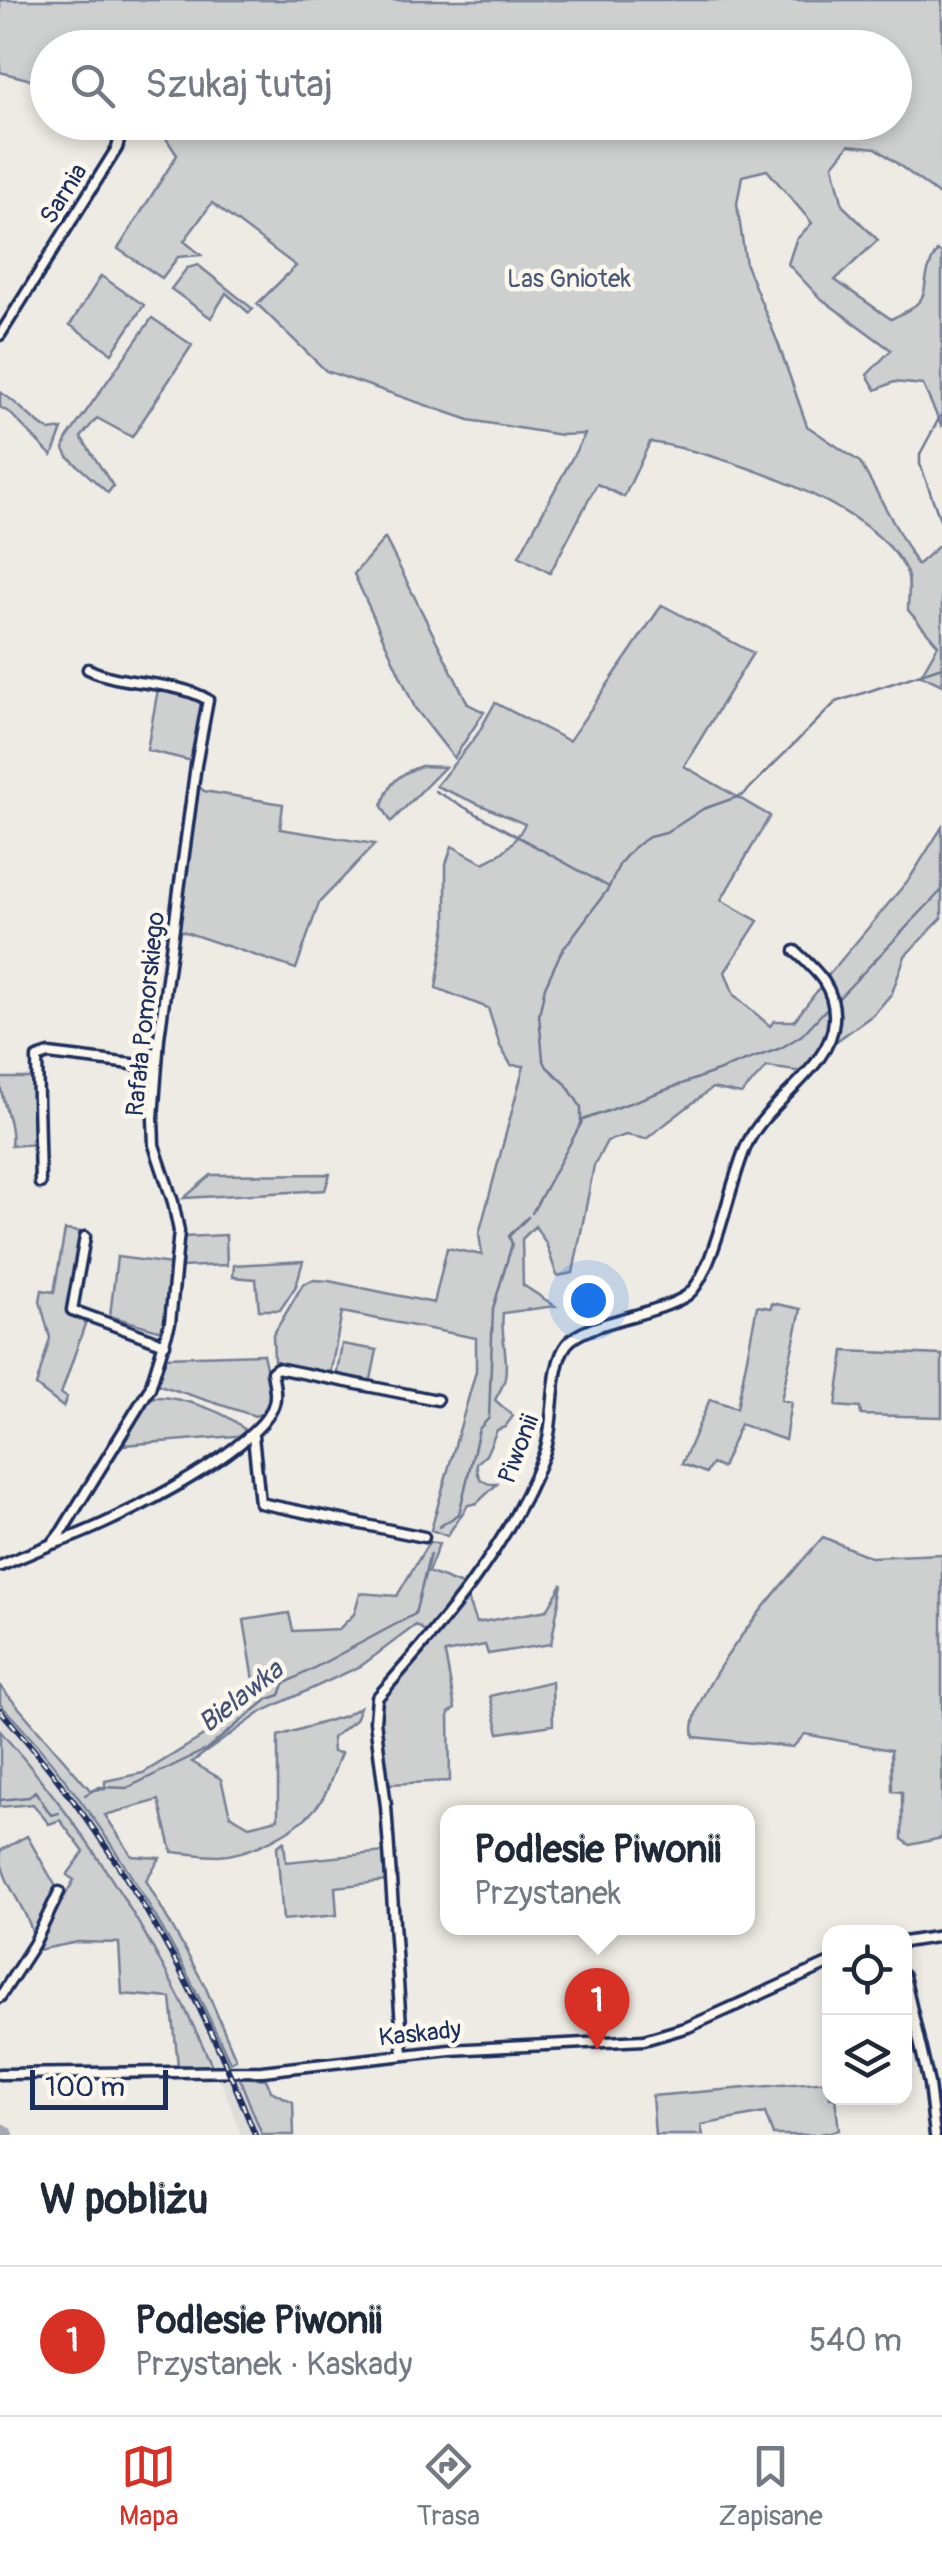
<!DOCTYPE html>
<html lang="pl">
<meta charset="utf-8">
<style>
:root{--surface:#fff;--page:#f2f2f3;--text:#1f2937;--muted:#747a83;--line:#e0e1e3;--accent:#d93025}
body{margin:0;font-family:Pangolin,sans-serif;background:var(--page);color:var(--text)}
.controls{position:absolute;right:30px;bottom:30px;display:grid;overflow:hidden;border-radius:20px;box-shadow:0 5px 15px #0003}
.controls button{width:90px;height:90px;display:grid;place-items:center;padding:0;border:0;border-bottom:2px solid var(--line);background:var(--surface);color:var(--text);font:50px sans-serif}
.scale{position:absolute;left:30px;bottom:25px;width:138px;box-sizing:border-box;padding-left:10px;border:5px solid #1b2f5e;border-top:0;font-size:28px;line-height:35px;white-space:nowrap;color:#1b2f5e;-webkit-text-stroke:8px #fbf7ec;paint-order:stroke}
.you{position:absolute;left:588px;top:1300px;width:35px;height:35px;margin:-25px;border:8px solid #fff;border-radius:50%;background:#1a73e8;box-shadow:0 0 0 15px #1a73e833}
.badge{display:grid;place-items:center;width:65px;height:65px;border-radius:50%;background:var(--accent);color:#fff;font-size:32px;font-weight:700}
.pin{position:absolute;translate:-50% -82px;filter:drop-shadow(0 2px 5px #0008)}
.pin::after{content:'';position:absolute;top:52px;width:35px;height:30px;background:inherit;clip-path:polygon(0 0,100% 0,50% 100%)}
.popup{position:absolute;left:440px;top:1805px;width:315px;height:130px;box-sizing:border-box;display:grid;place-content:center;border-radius:20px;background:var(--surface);filter:drop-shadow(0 2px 8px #0005);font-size:32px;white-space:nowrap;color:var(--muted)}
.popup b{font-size:38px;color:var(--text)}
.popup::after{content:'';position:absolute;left:50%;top:100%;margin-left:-20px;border:20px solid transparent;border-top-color:var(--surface)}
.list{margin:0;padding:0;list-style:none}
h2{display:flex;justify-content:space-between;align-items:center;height:130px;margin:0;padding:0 40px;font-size:42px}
h2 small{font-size:32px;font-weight:400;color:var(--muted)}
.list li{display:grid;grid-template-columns:65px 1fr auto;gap:30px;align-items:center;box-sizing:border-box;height:150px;padding:0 40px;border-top:2px solid var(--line)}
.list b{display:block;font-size:38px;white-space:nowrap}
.list p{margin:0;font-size:32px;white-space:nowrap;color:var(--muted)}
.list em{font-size:32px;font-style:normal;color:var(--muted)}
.icon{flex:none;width:55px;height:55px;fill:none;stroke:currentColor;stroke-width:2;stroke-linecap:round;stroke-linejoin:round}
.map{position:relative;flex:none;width:942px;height:2135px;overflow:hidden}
.search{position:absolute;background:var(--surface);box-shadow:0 5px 15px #0003;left:30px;right:30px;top:30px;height:110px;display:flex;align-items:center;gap:25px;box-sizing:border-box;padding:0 35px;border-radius:55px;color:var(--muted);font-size:38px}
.sheet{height:280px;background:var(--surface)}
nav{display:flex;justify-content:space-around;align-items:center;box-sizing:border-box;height:140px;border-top:2px solid var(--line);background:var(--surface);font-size:28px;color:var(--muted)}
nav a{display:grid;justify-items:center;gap:5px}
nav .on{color:var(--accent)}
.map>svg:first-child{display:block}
</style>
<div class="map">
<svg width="942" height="2135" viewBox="0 0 942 2135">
<rect width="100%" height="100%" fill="#eeebe4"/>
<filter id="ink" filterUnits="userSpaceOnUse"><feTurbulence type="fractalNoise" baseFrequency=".01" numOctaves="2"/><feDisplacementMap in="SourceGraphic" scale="20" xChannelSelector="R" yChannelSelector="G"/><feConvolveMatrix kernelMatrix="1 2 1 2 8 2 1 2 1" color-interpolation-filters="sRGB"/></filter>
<g filter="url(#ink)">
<!-- built -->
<path fill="#deddda" d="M0,1704L85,1808L123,1866L186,1971L230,2062L213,2068L167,1971L121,1890L62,1806L0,1731Z
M239,2077L256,2118L262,2135H241L220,2078Z"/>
<!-- green -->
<path fill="#cecfcf" stroke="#747f96" stroke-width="2.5" d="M0,0H942V197L876,148L849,145L833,165L843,206L878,240L835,280L891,319C942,296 913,291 937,251L942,254V427L923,385L894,382L876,390L867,375L891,350L819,297L788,264L796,240L812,223L767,170L742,176L737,204L746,265L778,343L807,426L860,462L917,565L942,543V685L921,675L938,645L908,610C908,598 911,582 906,571C876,504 717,452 650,442L624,497L597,484L550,573L519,556L585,434L561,435L469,420L326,371L257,304L296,266L212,203L184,241L201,255L178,257L162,278L118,249L177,155L156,123L894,122V48H48L47,84L0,72Z
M198,265L253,309L249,313L226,293L211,318L171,289L187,268Z
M101,276L144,305L112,353L70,325Z
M152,318L192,345L132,437L97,418L81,437L113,486L108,493L68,457L64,449L66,440Z
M0,392C19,403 32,421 50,431L62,429L52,456L10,413L0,407Z
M385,538L468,704L484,712L454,758L415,708L354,574Z
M662,605L753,653L684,766L770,816L721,900L758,921L725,972L734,995L770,1026L774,1021H794L824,982C838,1022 832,1042 803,1072L767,1067L741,1094L712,1088L646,1139L626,1135L607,1141L594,1166L573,1273L557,1276L546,1243L535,1226L522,1239L523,1285L555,1306L503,1313C500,1335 509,1356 505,1378C504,1385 498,1394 495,1400L513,1416L505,1427L497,1430L486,1455L477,1463C476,1478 483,1485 497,1484L477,1503L468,1505L447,1536L431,1530L476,1371V1338L342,1312L330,1375L291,1368L274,1360L273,1335L303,1284L314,1280L329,1281L434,1303L447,1248L482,1255L479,1234L524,1066L511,1065L500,1046L488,1008L436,988L446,925V864L452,846L483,863C504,854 514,844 525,824L436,786L477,735L495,703L569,741Z
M158,689L171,690L203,701L205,706L192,761L147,750Z
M421,766L445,767L391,822L382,806C389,782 399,774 421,766Z
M197,785L204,791L283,804L280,829L375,844L319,903L296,969L179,930Z
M942,827V918L905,956L892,993L874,1014L831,1045L836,1010L827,977L910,878Z
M0,1078H33L36,1144L11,1146C14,1120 0,1103 0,1078Z
M330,1174L325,1190L184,1198L211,1175Z
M65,1230L83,1232L67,1311L81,1318L85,1324L61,1394L67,1397L63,1407L36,1386L50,1338L40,1301L42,1290L54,1292Z
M226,1235L227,1265L182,1267L183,1237Z
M117,1257L172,1264L165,1332L110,1316Z
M303,1261L296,1286L280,1310H259L256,1279L233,1277L234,1265Z
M772,1303L801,1309L781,1400L791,1402L785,1440L740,1424L722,1468L712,1464L706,1473L682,1464L710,1399L737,1408L757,1306L771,1308Z
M342,1344L377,1350L370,1384L336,1377Z
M844,1351L942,1355V1417L861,1415L860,1408L836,1406Z
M263,1354L272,1395L264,1413L255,1416L156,1384L165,1357Z
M155,1397C178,1396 236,1413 248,1435L123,1445L148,1402Z
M823,1537L870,1557L942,1554V1838L910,1845L902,1839V1792L892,1791L891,1750L805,1734L793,1747L694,1737C682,1695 793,1571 823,1537Z
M429,1542L439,1544L428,1572L467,1587L429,1634L416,1625L361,1666L263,1711L192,1762L221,1779L230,1815L249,1826L278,1819V1736L344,1716L360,1707L355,1720L332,1738L333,1752L341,1753C335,1767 331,1783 324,1796C308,1826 251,1855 218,1856C203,1856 187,1853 172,1852L159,1800L105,1815L132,1856L160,1858L146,1880L205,1986L236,2059L230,2062C172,1935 97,1805 0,1704V1686L90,1790L105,1789V1781L143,1773L228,1721L257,1698L244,1620L289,1613L293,1631L339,1629L354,1614L360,1593L397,1596Z
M562,1584L551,1644L488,1654L485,1645L445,1653L455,1709L449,1713L450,1781L389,1784L380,1731L382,1700L467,1598L476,1623L547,1610Z
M552,1681L553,1725L499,1733L490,1696Z
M0,1731C90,1832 158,1945 213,2068L178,2065L171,1998L122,1994L119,1943L78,1942L33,1951C38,1915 0,1888 0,1851L27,1836L63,1899L74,1880L67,1875L84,1852L60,1820L49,1824L33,1804L0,1807Z
M284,1841L286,1862L384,1852L387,1881L335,1887L337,1915L283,1920L277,1847Z
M239,2077L266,2079L271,2091L293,2102L294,2135H262Z
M829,2081L830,2098H835L839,2130L816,2135H773L765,2113L701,2125L703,2135H655L652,2096Z"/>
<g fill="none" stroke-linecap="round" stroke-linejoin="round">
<!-- stream -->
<path stroke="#6d7892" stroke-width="2.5" d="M942,413L920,454V464L942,525
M435,791L609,887
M836,1001L942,890
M581,1122V1107L566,1084L547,1067L543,1059L539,1015L545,987L561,952L608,889L620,863L634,847L649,837L666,833L703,809L743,795L836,702L942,667
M532,1213L583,1120L781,1048L802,1035L829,1006
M439,1527L459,1514L479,1429L489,1418L493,1309L512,1244L509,1236L528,1217
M85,1795L99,1787L127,1788L207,1749L268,1699L280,1695L284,1684L415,1614L430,1554
M0,1800L29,1797L35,1791L51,1815L59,1813"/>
<!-- river -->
<path stroke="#a3a8b4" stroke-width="18" d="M0,2132L5,2135"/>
<!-- street casing -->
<g stroke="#1b2f5e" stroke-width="15">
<path id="street" d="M0,335L117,148L124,122
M40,1183L37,1058L49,1054L156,1067
M85,1237L72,1310L165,1344
M253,1436L260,1503L424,1537
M52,1544C103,1529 249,1455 272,1409C278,1397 274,1385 272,1372L277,1368L437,1400
M0,1566L52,1544L62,1531L150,1388L170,1323L179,1231L173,1202L154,1145L153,1118L159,1038L196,765L208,700C173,679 125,687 88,669
M904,1942L942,1936
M904,1976L929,2084L935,2135
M0,1997L34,1944L59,1892
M403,2055L386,1806L375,1721L377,1698C442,1624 508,1548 544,1454C556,1423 549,1367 567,1344C584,1322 657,1315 686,1296C715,1276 730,1177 748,1142C769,1100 832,1067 834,1020C836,988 817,971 795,951
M0,2074L262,2071L450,2050L644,2040L688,2027L830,1963"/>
</g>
<!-- street -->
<use href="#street" stroke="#fbf7ec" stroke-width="8"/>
<!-- rail casing -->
<g stroke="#1b2f5e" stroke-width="6">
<path id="rail" d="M0,1710C111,1835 195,1980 255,2135"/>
</g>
<!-- rail -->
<use href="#rail" stroke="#fbf7ec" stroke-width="2.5" stroke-dasharray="8" stroke-linecap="butt"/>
</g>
</g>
<g text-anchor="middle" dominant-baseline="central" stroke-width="9" stroke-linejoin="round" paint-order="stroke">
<!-- street labels -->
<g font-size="25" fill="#1b2f5e" stroke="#fbf7ec">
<text transform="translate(64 194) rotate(-58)">Sarnia</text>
<text transform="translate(146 1014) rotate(-84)">Rafała Pomorskiego</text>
<text transform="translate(519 1449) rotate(-69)">Piwonii</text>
<text transform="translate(420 2034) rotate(-6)">Kaskady</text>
</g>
<!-- park labels -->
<g font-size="25" fill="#48577a" stroke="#fbf7ec">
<text x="569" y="279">Las Gniotek</text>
</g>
<!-- water labels -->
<g font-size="28" font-style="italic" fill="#445378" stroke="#fbf7ec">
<text transform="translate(241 1697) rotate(-38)">Bielawka</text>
</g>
</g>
</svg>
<div class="controls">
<button><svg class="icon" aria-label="locate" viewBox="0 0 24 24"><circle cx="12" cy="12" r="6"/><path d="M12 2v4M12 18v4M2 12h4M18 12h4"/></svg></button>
<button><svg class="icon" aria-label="layers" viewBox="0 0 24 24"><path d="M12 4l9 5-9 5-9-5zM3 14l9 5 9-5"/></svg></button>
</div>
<div class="scale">100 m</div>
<div class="you"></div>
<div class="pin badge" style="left:597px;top:2050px">1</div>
<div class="popup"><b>Podlesie Piwonii</b>Przystanek</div>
<div class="search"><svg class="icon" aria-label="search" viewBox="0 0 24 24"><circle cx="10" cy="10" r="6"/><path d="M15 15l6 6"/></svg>Szukaj tutaj</div>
</div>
<section class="sheet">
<h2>W pobliżu<small></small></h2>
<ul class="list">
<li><span class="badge">1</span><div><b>Podlesie Piwonii</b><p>Przystanek · Kaskady</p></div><em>540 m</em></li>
</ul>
</section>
<nav>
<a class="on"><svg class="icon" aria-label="map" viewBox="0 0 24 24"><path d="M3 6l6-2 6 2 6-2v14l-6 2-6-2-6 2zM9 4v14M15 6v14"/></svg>Mapa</a>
<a><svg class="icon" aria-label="directions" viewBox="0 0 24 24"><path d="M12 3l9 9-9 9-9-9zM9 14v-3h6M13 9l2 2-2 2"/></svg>Trasa</a>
<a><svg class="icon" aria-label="saved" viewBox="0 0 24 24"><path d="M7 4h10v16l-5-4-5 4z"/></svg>Zapisane</a>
</nav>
